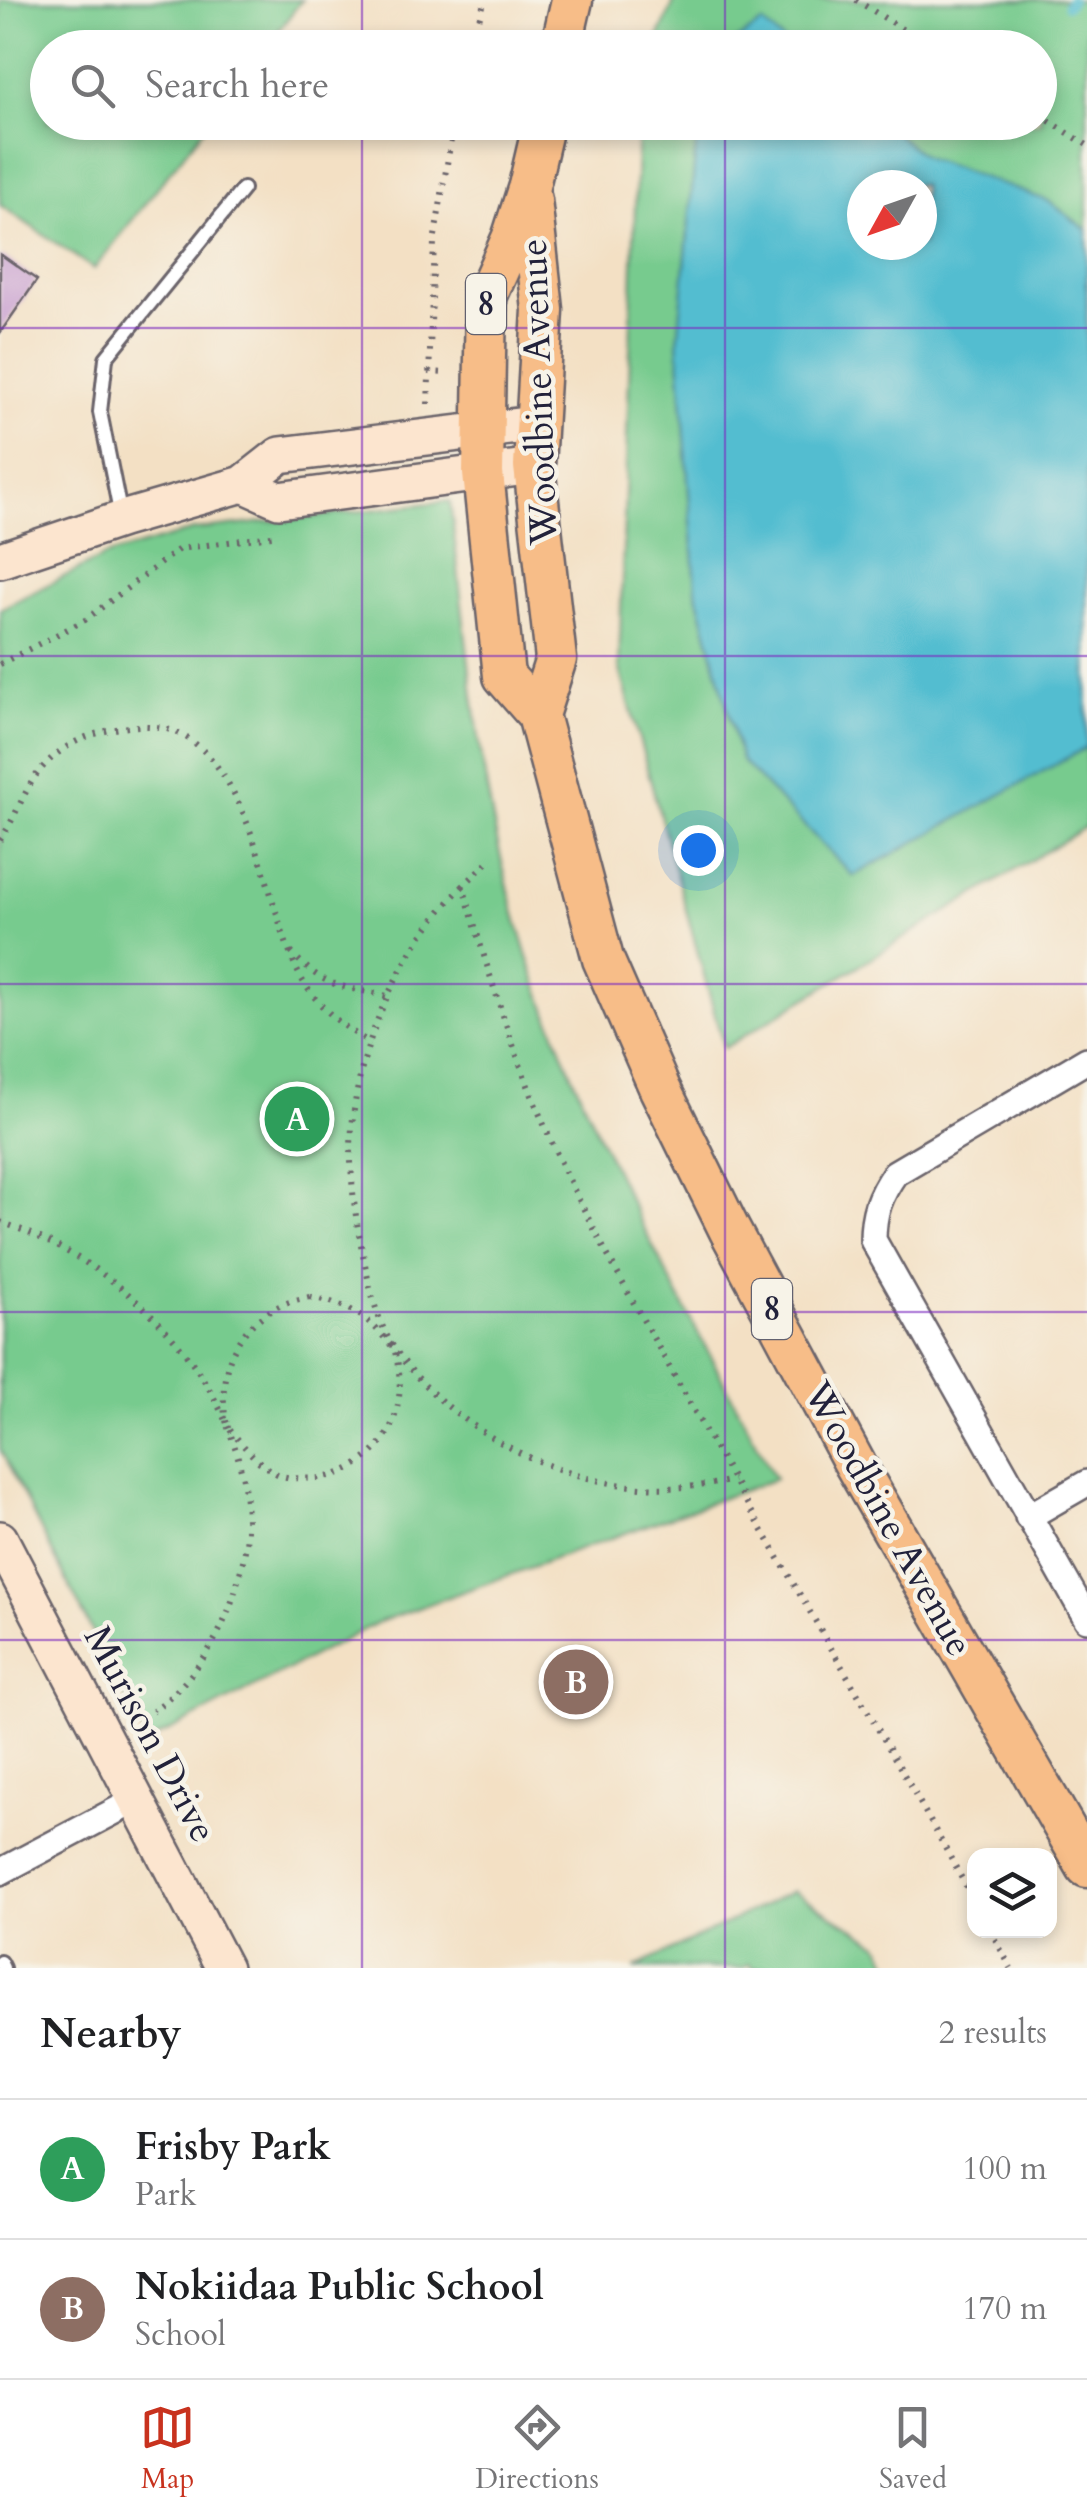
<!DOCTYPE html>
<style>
:root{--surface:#fff;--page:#f2f2f2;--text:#202124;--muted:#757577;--line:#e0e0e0;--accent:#c8321e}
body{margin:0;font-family:Cardo,serif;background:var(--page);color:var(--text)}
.controls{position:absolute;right:30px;bottom:30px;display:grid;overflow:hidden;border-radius:20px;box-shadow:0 5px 15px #0003}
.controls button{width:90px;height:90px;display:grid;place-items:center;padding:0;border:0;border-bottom:2px solid var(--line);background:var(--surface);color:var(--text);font:50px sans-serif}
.compass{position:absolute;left:847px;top:170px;width:90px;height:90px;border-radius:50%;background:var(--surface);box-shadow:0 5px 15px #0003;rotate:230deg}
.you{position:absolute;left:698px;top:850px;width:35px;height:35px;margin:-25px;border:8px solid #fff;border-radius:50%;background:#1a73e8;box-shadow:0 0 0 15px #1a73e833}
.badge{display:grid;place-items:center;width:65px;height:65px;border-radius:50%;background:var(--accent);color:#fff;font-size:32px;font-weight:700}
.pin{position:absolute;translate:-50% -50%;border:5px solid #fff;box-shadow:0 2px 10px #0006}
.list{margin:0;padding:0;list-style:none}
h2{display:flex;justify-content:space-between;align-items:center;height:130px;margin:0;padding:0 40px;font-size:42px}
h2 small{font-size:32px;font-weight:400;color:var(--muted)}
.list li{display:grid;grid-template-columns:65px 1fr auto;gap:30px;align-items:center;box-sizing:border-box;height:140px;padding:0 40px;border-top:2px solid var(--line)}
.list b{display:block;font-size:38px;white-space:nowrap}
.list p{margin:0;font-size:32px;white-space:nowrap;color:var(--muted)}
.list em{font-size:32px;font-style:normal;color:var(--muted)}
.icon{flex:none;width:55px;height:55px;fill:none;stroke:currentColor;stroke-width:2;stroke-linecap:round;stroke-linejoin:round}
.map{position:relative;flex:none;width:1087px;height:1968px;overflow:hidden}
.search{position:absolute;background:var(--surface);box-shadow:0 5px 15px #0003;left:30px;right:30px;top:30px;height:110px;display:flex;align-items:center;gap:25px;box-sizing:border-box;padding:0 35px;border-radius:55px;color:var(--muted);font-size:38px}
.sheet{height:410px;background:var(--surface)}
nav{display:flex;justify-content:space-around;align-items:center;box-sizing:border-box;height:140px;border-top:2px solid var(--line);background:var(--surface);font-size:28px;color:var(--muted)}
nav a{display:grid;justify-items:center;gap:5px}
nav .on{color:var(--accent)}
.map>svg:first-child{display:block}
</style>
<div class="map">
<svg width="1087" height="1968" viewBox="0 0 1087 1968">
<rect width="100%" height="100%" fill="#f7f3e8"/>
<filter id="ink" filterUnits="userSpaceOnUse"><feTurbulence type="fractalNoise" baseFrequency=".01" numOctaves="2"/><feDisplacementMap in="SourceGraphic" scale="20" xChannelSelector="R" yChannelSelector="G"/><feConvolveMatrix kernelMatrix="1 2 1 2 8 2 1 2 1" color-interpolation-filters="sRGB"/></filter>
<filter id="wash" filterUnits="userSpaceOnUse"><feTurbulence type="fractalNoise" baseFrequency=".0048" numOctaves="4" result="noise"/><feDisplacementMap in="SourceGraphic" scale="40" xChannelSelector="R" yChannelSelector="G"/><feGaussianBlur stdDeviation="2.25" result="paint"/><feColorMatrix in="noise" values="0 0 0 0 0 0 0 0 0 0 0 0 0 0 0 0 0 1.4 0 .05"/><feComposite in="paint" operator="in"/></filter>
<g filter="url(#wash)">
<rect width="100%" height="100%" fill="#f3e0c4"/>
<!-- green -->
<path fill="#77cb8e" stroke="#4c7664" stroke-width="2.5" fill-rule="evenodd" d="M0,0H302L266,47L48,48V122L208,123L94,269L0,205Z
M675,0H1087V826L724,1048L619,666L638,123L1040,122V48L654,47ZM862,185H922V245H862Z
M450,501C467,641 478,785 517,921C574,1118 682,1298 775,1479L379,1622L148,1742L0,1449V609L105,556L194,530Z
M793,1891L879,1944L893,1968H753L750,1964L742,1968H634Z"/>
<!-- water -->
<path fill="#53bdd0" stroke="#3a7086" stroke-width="2.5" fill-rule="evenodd" d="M762,23L791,47H727Z
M698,123H883L924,157L1049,201L1087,230V747L853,876L741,760L696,590L678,342ZM862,185H922V245H862Z"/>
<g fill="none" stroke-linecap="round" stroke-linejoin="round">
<!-- stream -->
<path stroke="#53bdd0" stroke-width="10" d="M1067,5L1071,0"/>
</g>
<g id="blocks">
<!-- building -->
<path fill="#c59acf" d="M0,254L37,280L0,333Z"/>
</g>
</g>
<g filter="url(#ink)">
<use href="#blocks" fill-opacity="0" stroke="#6b646b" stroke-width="2.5"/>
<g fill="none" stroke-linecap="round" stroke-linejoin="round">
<!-- lane casing -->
<g stroke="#6b646b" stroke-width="18">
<path id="lane" d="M121,517L100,412L106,358L243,189
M0,1962L3,1968"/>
</g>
<!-- street casing -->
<g stroke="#6b646b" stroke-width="30">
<path id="street" d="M1087,1060L895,1173C879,1196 873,1213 873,1240L1087,1619
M1028,1517L1087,1483
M0,1872L136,1800"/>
</g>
<!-- secondary casing -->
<g stroke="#6b646b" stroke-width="40">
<path id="secondary" d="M243,484L279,500L534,466
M0,560L122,519L243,484L280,455L534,424
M0,1539L224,1968"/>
</g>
<!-- primary casing -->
<g stroke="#6b646b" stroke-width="45">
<path id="primary" d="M561,48L572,0
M544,122L529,186L512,239L486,297L483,473L504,676L538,715L603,959L660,1089L729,1229L856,1466L1087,1867
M531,200L543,310L534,466L556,659L538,715"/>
</g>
<!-- path -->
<path stroke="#6b646b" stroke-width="6" stroke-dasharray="2.5 8" stroke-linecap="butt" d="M856,0L932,48
M470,48L485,0
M1040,115L1087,145
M428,372L448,373
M428,404L434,242L454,122
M0,664L85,620L179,549L278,535
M0,840C16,818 24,788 42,768C66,741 95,731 129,727C249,710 261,902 300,976C315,1004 343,1028 371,1043
M487,863L463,886C488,970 513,1055 549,1136C585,1218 631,1298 675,1377C773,1553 879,1724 974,1901
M463,886C394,956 349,1062 351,1161C352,1194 357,1228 364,1259C370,1290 378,1326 397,1352C432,1401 484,1438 540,1462C603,1488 666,1495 733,1480
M291,952C324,988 341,986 387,996
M0,1222C128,1264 249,1385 247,1528C247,1551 240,1573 234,1595C219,1642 192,1681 153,1711
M310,1297C340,1303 361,1311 382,1335C386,1340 393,1346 395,1352C412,1412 382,1468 320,1478C309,1479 293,1479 282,1476C263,1469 249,1452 236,1437C225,1426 225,1418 224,1403C220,1348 256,1305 310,1297Z
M990,1930L1011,1968"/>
<!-- lane -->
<use href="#lane" stroke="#fff" stroke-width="12"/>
<!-- street -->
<use href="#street" stroke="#fff" stroke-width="25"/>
<!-- secondary -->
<use href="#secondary" stroke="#fce5cf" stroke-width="35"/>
<!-- primary -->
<use href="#primary" stroke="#f7bd88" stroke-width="40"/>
</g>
</g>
<!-- grid -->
<path fill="none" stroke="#7b2cbf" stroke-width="2.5" stroke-opacity="0.55" d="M362,0V48M725,0V48M362,122V1968M725,122V1968M0,328H1087M0,656H1087M0,984H1087M0,1312H1087M0,1640H1087"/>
<g text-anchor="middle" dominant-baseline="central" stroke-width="9" stroke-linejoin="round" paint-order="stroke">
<!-- shield labels -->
<g fill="#f7f3e8" stroke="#62616f" stroke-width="2.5">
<rect x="466" y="274" width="40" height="60" rx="8"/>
<rect x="752" y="1279" width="40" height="60" rx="8"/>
</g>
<g font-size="35" font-weight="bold" fill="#22223b">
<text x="486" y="304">8</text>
<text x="772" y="1309">8</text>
</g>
<!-- street labels -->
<g font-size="38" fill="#22223b" stroke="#f7f3e8">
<text transform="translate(539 392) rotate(-92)">Woodbine Avenue</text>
<text transform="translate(888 1519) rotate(61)">Woodbine Avenue</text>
<text transform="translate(150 1734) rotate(62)">Murison Drive</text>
</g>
</g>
</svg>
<div class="controls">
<button><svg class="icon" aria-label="layers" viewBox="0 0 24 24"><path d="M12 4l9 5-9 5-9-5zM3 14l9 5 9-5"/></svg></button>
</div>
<svg class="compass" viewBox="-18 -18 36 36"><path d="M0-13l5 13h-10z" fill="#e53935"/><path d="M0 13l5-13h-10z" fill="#757577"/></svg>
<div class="you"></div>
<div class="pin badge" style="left:297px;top:1119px;background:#2e9e5b">A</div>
<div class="pin badge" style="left:576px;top:1682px;background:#8d6e63">B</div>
<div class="search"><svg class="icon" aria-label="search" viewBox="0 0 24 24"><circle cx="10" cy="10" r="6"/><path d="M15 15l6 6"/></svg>Search here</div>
</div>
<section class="sheet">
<h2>Nearby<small>2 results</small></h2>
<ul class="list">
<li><span class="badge" style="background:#2e9e5b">A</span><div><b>Frisby Park</b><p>Park</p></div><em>100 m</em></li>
<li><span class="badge" style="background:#8d6e63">B</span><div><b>Nokiidaa Public School</b><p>School</p></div><em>170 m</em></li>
</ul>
</section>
<nav>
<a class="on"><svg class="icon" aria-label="map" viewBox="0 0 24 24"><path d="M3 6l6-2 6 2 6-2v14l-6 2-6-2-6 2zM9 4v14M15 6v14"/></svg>Map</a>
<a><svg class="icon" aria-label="directions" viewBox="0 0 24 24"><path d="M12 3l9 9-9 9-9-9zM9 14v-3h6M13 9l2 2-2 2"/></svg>Directions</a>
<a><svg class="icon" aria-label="saved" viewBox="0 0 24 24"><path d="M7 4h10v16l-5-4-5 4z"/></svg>Saved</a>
</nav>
